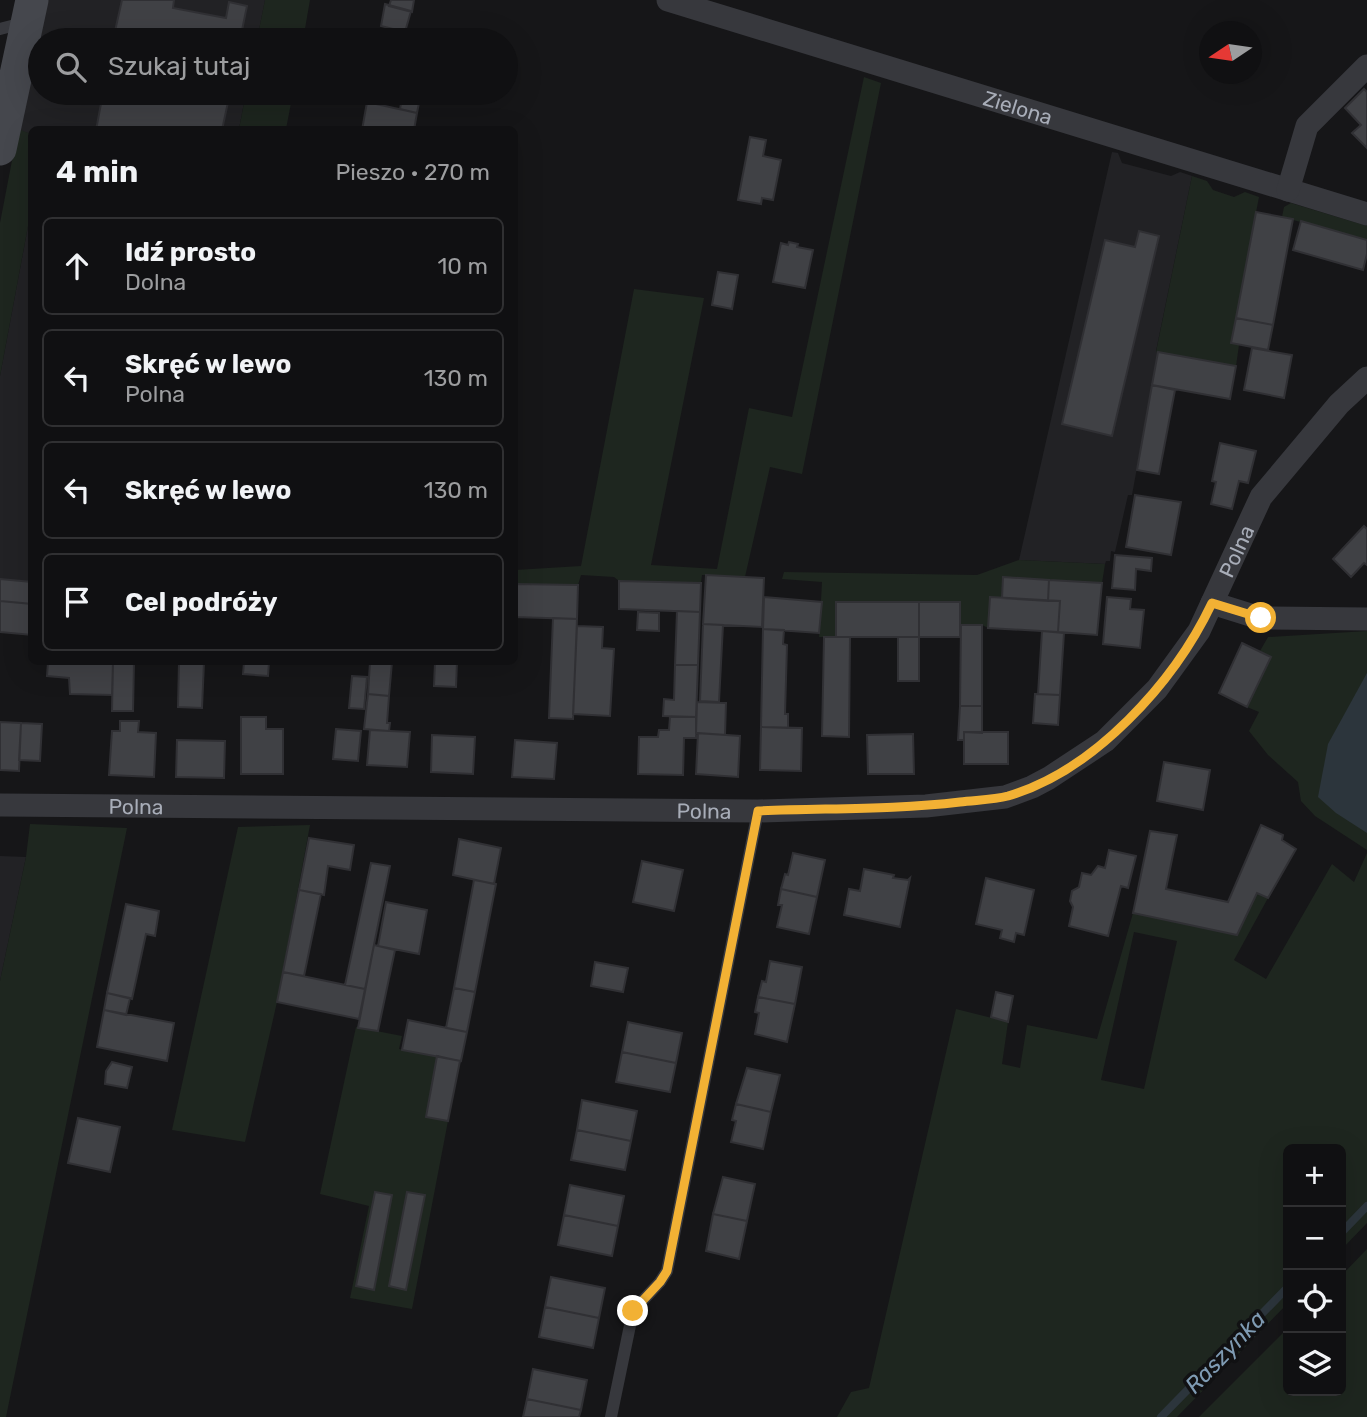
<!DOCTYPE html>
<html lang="pl">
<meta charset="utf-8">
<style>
:root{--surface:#101012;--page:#1e1e20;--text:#f1f3f6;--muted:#9c9d9f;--line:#303032}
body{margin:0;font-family:Rubik,sans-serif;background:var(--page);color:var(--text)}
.controls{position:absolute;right:21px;bottom:21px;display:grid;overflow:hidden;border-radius:10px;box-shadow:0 7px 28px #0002}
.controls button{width:63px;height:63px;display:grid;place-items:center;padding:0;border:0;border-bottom:2px solid var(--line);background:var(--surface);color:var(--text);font:35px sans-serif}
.compass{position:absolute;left:1199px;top:21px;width:63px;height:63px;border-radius:50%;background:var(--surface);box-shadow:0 7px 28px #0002;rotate:257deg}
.stop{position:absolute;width:21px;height:21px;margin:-16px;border:5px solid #f2b134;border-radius:50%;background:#fff}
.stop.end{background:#f2b134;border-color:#fff;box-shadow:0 2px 7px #0008}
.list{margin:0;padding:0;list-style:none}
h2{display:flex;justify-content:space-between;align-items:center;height:91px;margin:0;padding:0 28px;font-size:30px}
h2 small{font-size:23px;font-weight:400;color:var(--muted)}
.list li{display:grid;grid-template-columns:46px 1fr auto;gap:21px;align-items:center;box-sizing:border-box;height:98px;margin:0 14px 14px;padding:0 14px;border:2px solid var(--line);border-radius:10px}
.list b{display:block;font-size:26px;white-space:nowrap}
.list p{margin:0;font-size:23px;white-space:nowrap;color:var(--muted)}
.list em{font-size:23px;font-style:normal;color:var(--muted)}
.icon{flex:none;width:38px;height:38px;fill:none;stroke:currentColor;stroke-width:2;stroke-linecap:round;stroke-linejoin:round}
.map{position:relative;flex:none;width:1367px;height:1417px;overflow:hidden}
.search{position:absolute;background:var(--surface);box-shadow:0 7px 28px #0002;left:28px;top:28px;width:490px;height:77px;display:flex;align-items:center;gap:18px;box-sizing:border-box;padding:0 24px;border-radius:38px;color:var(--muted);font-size:26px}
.panel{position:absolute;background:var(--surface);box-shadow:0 7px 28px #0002;left:28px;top:126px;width:490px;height:539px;border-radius:10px}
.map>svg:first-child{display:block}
</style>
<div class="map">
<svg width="1367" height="1417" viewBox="0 0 1367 1417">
<rect width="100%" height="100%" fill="#161618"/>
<!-- built -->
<path fill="#222225" d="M48,0H265L257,40H40V93H246L239,129L32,130L31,134L18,130Z
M1112,152L1118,153L1122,163L1171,176L1180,172L1192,176L1156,351L1158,352L1132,495H1128L1115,552L1111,551L1110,561H1106L1105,564L1019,560Z
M31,210V582L0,579V376Z
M0,856L26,857L0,981Z"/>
<!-- green -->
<path fill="#1e261f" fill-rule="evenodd" d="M265,0H310L303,40H257Z
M864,77L881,83L802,474L770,467L745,577L702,575L701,583L619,581L614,577L581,575L578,585L515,584V570L581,566L634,289L704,298L651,565L717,569L749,408L792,417Z
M246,93H293L286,129H239Z
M18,129L31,134V210L0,376V223Z
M1192,176L1207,181L1213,190L1234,197L1245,192L1259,197L1231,343L1239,345L1236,366L1156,352Z
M1291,203L1367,226V240L1282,217L1284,207Z
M1019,560L1105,564L1102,583L1003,577L1002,598H990L988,628L982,625H960V602H837L836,637H819L822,582L782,579L784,572L977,575Z
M1367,631V850L1315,816L1301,801L1298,782L1268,755L1249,731L1259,712L1247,707L1271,657L1260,651L1268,637Z
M30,824L127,828L6,1417H0V981L26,857Z
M310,825L277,1002L245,1142L172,1130L238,827Z
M1367,853V1223L1341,1250V1149H1288V1303L1177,1417H837L851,1392L869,1388L956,1009L1008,1022L1002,1064L1020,1068L1027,1025L1097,1039L1133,913L1237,935L1257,893L1268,898L1234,960L1266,979L1332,864L1354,882ZM1134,932L1177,941L1144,1089L1101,1080Z
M356,1027L402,1036L399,1049L437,1056L426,1117L448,1121L412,1309L350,1298L369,1206L320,1194Z
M1367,1249V1417H1199L1288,1328V1391H1341V1276Z"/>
<!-- water -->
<path fill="#2c353c" d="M1367,673V833L1336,813L1318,797L1328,744Z"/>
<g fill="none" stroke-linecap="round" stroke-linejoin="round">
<!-- stream -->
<path stroke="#2c353c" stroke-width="8" d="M1341,1233L1367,1206
M1161,1417L1288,1287"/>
</g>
<!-- building -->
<path fill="#404145" stroke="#303034" stroke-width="2" d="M122,0H174L173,8L226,18L229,2L247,6L240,40H113Z
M391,0H414L412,12L389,6Z
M385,4L411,11L405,32L381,26Z
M1364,89L1367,92V148L1352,133L1361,125L1345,108Z
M103,93H230L222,130H96Z
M403,93H421L417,113L400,109Z
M367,102L417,113L414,130H362Z
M750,137L766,140L763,156L781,160L773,200L762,198L761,204L738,200Z
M1256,212L1293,219L1273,325L1236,318Z
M1301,221L1367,240V254L1363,270L1293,250Z
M1139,231L1159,236L1112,436L1062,424L1105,240L1135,247Z
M789,242L798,244L797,247L813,250L805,288L773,282L781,243L788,245Z
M718,272L738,275L732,309L712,305Z
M1236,318L1273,325L1268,350L1231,343Z
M1252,348L1292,355L1284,398L1244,390Z
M1158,352L1236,366L1230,399L1152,385Z
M1152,385L1175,390L1159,474L1137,470Z
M1220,443L1256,451L1248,483L1239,481L1232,509L1211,504L1216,482L1212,481Z
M1135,495L1181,502L1171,555L1126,547Z
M1364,526L1367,529V565L1364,563L1351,577L1333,559Z
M1115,555L1152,558L1151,571L1136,569L1135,590L1112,588Z
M706,575L764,578L762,627L703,624Z
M1003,577L1049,580L1048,601L1002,598Z
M0,579L32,582V604L0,601Z
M1049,580L1102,583L1097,635L1058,632L1060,601H1048Z
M619,581L701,583L700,612L619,609Z
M514,584L578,585L577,619L514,617Z
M764,597L822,602L819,633L763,629Z
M990,597L1060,601L1058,632L988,628Z
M1107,597L1131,599L1130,609L1144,610L1140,648L1103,644Z
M0,601L32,604V635L0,632Z
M836,602H919V637H836Z
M919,602H960V637H919Z
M677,611L700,612L698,665H675Z
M638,612L659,613V631L637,630Z
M553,618L577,619L573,719L549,718Z
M703,624L723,625L719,702L700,701Z
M961,625H982V706H960Z
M577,626L603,627L602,648L614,649L610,716L573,714Z
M763,629L784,630L783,644L787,645L785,714H788V728L761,727Z
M1042,631L1064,633L1060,695L1038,694Z
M824,637H850L849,737L822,736Z
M898,637H919V681H898Z
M1242,643L1271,657L1247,707L1219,693Z
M48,662H113L112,695L70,694L69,678L47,676Z
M113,662H134L133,711H112Z
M179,662H204L202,708L178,707Z
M244,662H269L268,676L243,674Z
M370,662H392L389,696L368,694Z
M435,662H457L456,687L434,686Z
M675,665H698L696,717L663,716L664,699L674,700Z
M352,676L367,677L364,709L349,708Z
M368,694L389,696L387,723H390L389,731L364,729Z
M1035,694L1060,695L1058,725L1033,723Z
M697,702L726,703L725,735L696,733Z
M960,706H982V733L964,732V740H958Z
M241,717H266V729H283V774H241Z
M670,717H696V738H684L683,775L638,774L639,737H658L659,730H669Z
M120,721H139L138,732L156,733L154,777L109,775L112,731H120Z
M0,722L21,723L19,771L0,770Z
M21,723L42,724L40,761L19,760Z
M761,727L802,728L801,771L760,770Z
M336,729L361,731L358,761L333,759Z
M370,730L410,732L407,767L367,765Z
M964,732H1008V764H964Z
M698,733L740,736L738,777L696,774Z
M913,734L914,774H868L867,735Z
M432,735L475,737L473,774L431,772Z
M177,740L225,741L224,778L176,777Z
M515,740L557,743L554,779L512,777Z
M1164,762L1210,770L1203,810L1157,801Z
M1261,825L1283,835L1282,840L1296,849L1268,898L1257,893L1237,935L1133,913L1150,831L1177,835L1166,889L1228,902Z
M309,838L354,845L350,870L328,866L324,895L299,890Z
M459,839L501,848L494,884L453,875Z
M1109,850L1136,856L1128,888L1121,886L1108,936L1069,926L1073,907L1070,901L1072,891L1079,887L1082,873L1091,875L1098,866L1105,868Z
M793,853L825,860L817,897L781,889L785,874L788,875Z
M642,861L683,870L674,911L633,902Z
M371,863L390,866L365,989L345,985Z
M864,869L894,875L893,878L908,880L910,878L900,927L844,915L849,889L860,891Z
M986,878L1034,890L1024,935L1016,933L1014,942L1000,938L1002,930L976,924Z
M474,880L496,884L475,992L454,988Z
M781,889L817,897L809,934L777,927L782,905H778Z
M299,890L321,894L304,976L283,972Z
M386,902L427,910L419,954L378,946Z
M126,904L159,911L155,936L146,934L132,999L107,993Z
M374,945L395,950L378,1031L358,1028Z
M770,961L802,967L795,1004L758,997L762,981L766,982Z
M595,962L628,968L623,992L591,986Z
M283,972L365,989L359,1019L277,1002Z
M454,988L475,992L467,1032L446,1028Z
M996,992L1013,996L1008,1022L991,1017Z
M107,993L130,998L126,1015L104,1010Z
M758,997L795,1004L787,1042L755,1034L759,1013L755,1012Z
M104,1010L174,1023L167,1061L97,1047Z
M408,1020L467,1032L461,1061L402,1050Z
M628,1022L682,1033L676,1063L622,1052Z
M622,1052L676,1063L670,1092L616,1082Z
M437,1056L460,1061L448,1121L426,1117Z
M112,1062L132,1067L127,1088L105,1084L106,1071Z
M747,1068L780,1075L771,1112L736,1104Z
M582,1100L637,1111L631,1141L577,1130Z
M736,1104L771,1112L763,1149L731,1142L736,1121L732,1120Z
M78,1118L120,1127L110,1172L68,1163Z
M577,1130L631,1141L625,1170L571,1160Z
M723,1177L755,1184L747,1221L713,1214Z
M570,1185L624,1196L618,1226L564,1215Z
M375,1192L392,1195L374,1290L356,1286Z
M407,1192L425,1195L406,1290L389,1286Z
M713,1214L747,1221L739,1259L706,1251Z
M564,1215L618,1226L612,1256L558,1245Z
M551,1277L605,1288L599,1318L545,1307Z
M545,1307L599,1318L593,1348L539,1337Z
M533,1369L587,1380L581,1410L527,1399Z
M527,1399L581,1410L579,1417H523Z"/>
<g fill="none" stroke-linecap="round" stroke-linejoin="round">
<!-- lane -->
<path stroke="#37383d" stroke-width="12" d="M0,29L23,23
M611,1417L633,1311L660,1282L667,1271L758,811"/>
<!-- street -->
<g stroke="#37383d" stroke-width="23">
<path id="s1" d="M668,0L1367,214"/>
<path d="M1288,190L1307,126L1367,66"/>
<path d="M1212,603L1260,618L1367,619"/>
<path id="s2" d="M0,805L758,811L926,806L1005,797L1032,787L1049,778L1105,741L1157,689L1199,631L1261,497L1339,404L1367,378"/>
</g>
<!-- secondary -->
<path stroke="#45474d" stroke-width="33" d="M0,149L32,0"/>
</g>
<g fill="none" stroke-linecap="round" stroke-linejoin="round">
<!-- route -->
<path stroke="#f2b134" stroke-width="9" d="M633,1311L660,1282L667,1271L758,811C825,808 893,810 960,802C975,800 993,800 1008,796C1094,771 1174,683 1212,603L1261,618"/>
</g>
<g text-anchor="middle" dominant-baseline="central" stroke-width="7" stroke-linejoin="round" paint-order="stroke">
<!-- street labels -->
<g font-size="21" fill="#a8adb8" stroke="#111113">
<text stroke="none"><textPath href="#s1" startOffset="366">Zielona</textPath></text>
<text stroke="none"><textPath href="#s2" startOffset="1354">Polna</textPath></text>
<text stroke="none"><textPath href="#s2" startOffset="136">Polna</textPath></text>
<text stroke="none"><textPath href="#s2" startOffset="704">Polna</textPath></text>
</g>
<!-- water labels -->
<g font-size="23" font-style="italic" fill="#7f9bb3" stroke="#111113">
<text transform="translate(1225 1352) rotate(-46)">Raszynka</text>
</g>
</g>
</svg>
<div class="controls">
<button>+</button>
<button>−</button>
<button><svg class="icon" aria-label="locate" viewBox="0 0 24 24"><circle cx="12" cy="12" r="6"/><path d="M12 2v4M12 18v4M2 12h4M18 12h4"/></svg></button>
<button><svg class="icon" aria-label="layers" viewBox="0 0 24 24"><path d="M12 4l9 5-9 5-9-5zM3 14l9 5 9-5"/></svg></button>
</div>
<svg class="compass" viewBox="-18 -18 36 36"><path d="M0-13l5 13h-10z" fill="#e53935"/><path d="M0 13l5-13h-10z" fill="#9c9d9f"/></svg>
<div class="stop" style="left:1261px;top:618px"></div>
<div class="stop end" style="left:633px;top:1311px"></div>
<div class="search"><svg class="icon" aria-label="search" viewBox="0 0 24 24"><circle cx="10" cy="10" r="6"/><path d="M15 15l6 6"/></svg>Szukaj tutaj</div>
<section class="panel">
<h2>4 min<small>Pieszo · 270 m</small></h2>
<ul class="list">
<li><svg class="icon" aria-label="ahead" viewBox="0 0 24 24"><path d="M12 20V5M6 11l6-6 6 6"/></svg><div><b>Idź prosto</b><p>Dolna</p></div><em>10 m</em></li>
<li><svg class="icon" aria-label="left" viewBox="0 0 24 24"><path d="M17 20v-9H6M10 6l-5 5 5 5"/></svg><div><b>Skręć w lewo</b><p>Polna</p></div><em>130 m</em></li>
<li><svg class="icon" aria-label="left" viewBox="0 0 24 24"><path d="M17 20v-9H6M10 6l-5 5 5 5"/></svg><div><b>Skręć w lewo</b></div><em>130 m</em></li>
<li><svg class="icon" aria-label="arrive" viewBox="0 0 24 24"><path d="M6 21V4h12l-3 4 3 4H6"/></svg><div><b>Cel podróży</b></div></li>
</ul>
</section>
</div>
